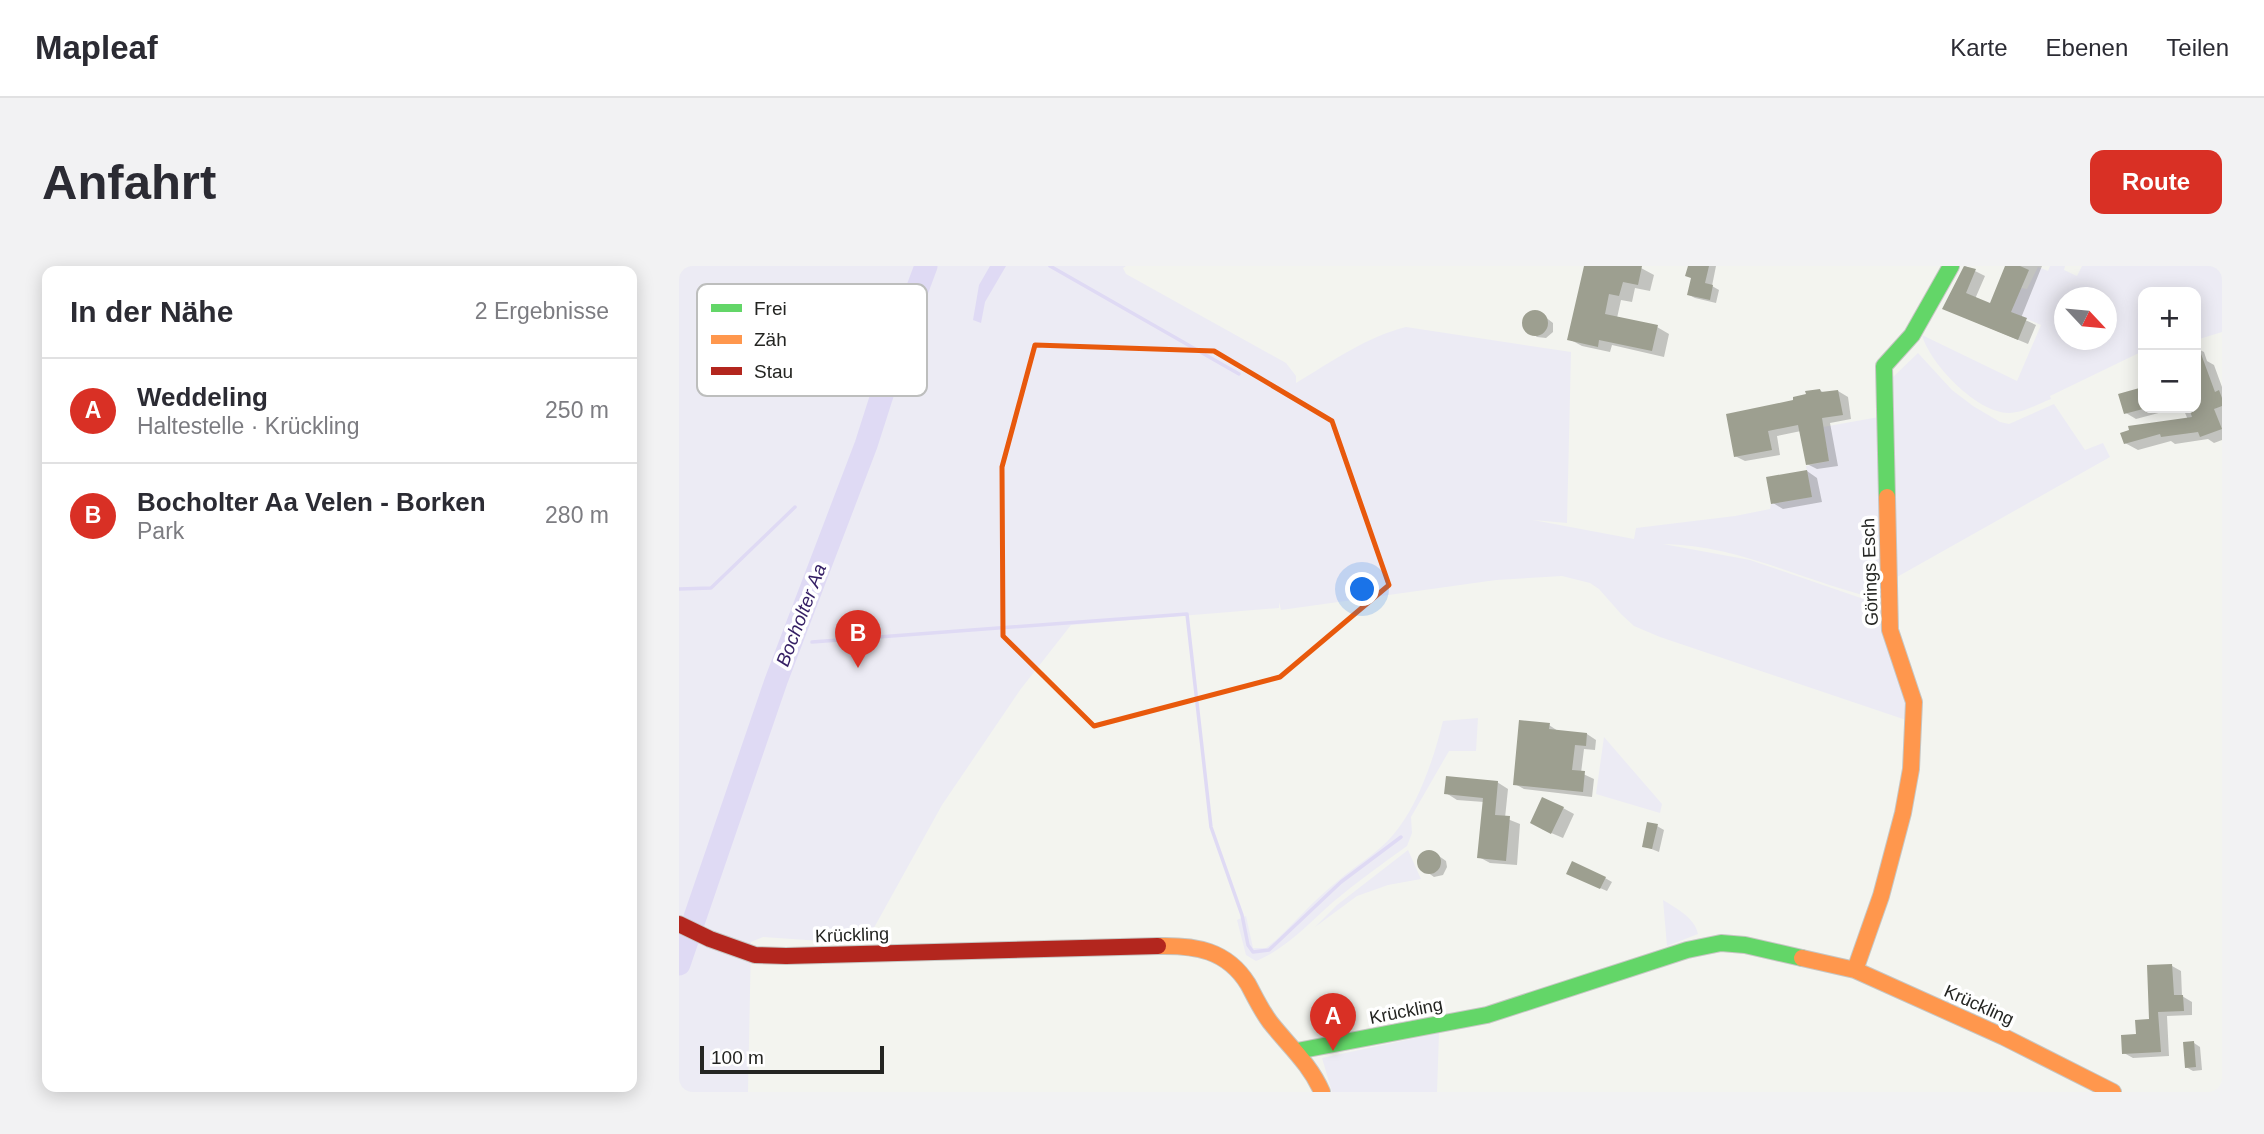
<!DOCTYPE html>
<html lang="de">
<meta charset="utf-8">
<style>
:root{--surface:#fff;--page:#f2f2f3;--text:#2b2b33;--muted:#7c7c81;--line:#e1e1e2;--accent:#d93025}
body{margin:0;font-family:Helvetica,sans-serif;background:var(--page);color:var(--text)}
.controls{position:absolute;right:21px;top:21px;display:grid;overflow:hidden;border-radius:14px;box-shadow:0 4px 18px #0003}
.controls button{width:63px;height:63px;display:grid;place-items:center;padding:0;border:0;border-bottom:2px solid var(--line);background:var(--surface);color:var(--text);font:35px sans-serif}
.compass{position:absolute;left:1375px;top:21px;width:63px;height:63px;border-radius:50%;background:var(--surface);box-shadow:0 4px 18px #0003;rotate:116deg}
.scale{position:absolute;left:21px;bottom:18px;width:184px;box-sizing:border-box;padding-left:7px;border:4px solid #242522;border-top:0;font-size:19px;line-height:24px;white-space:nowrap;color:#242522;-webkit-text-stroke:5px #fff;paint-order:stroke}
.you{position:absolute;left:684px;top:324px;width:24px;height:24px;margin:-18px;border:5px solid #fff;border-radius:50%;background:#1a73e8;box-shadow:0 0 0 10px #1a73e833}
.badge{display:grid;place-items:center;width:46px;height:46px;border-radius:50%;background:var(--accent);color:#fff;font-size:23px;font-weight:700}
.pin{position:absolute;translate:-50% -58px;filter:drop-shadow(0 2px 4px #0008)}
.pin::after{content:'';position:absolute;top:37px;width:24px;height:21px;background:inherit;clip-path:polygon(0 0,100% 0,50% 100%)}
.list{margin:0;padding:0;list-style:none}
h2{display:flex;justify-content:space-between;align-items:center;height:91px;margin:0;padding:0 28px;font-size:30px}
h2 small{font-size:23px;font-weight:400;color:var(--muted)}
.list li{display:grid;grid-template-columns:46px 1fr auto;gap:21px;align-items:center;box-sizing:border-box;height:105px;padding:0 28px;border-top:2px solid var(--line)}
.list b{display:block;font-size:26px;white-space:nowrap}
.list p{margin:0;font-size:23px;white-space:nowrap;color:var(--muted)}
.list em{font-size:23px;font-style:normal;color:var(--muted)}
.map{position:relative;flex:none;width:1543px;height:826px;overflow:hidden;border-radius:14px}
header{display:flex;align-items:center;gap:42px;box-sizing:border-box;height:98px;padding:0 35px;background:var(--surface);border-bottom:2px solid var(--line)}
header strong{font-size:33px}
nav{display:flex;gap:38px;margin-inline-start:auto;font-size:24px}
.intro{display:flex;align-items:center;justify-content:space-between;box-sizing:border-box;height:168px;padding:0 42px}
h1{margin:0;font-size:49px}
.button{padding:18px 32px;border-radius:14px;background:var(--accent);color:#fff;font-size:24px;font-weight:700}
main{display:flex;gap:42px;padding:0 42px}
aside{flex:1;background:var(--surface);border-radius:14px;box-shadow:0 4px 18px #0003}
.map>svg:first-child{display:block}
</style>
<header>
<strong>Mapleaf</strong>
<nav><a>Karte</a><a>Ebenen</a><a>Teilen</a></nav>
</header>
<div class="intro"><h1>Anfahrt</h1><a class="button">Route</a></div>
<main>
<aside>
<h2>In der Nähe<small>2 Ergebnisse</small></h2>
<ul class="list">
<li><span class="badge">A</span><div><b>Weddeling</b><p>Haltestelle · Krückling</p></div><em>250 m</em></li>
<li><span class="badge">B</span><div><b>Bocholter Aa Velen - Borken</b><p>Park</p></div><em>280 m</em></li>
</ul>
</aside>
<div class="map">
<svg width="1543" height="826" viewBox="0 0 1543 826">
<rect width="100%" height="100%" fill="#f3f4ef"/>
<!-- green -->
<path fill="#ecebf4" fill-rule="evenodd" d="M0,0H447L444,2L447,8L607,97L617,110V117C652,96 687,71 727,61L892,86L888,257L854,254L955,273L957,262L1056,250L1091,243L1092,238L1133,231L1127,200L1150,195L1144,161L1200,151L1204,334C1130,318 1062,279 984,278L1071,294L1205,340L1230,455L981,371L955,360L942,348L920,323L911,317L883,310L817,314L602,344L600,336V342L392,359L341,424L263,539L186,678L84,671L72,676L69,826H0Z
M1371,0H1386L1385,4L1398,10L1403,0H1543V66L1517,74V26H1464V85L1371,130L1372,133C1359,138 1344,147 1330,147C1298,147 1251,98 1243,69L1338,115L1362,59L1332,46L1342,22L1348,23L1359,1L1369,5ZM1386,32H1428V74H1386Z
M1239,87L1273,124L1294,140L1321,156L1330,158L1375,138L1406,184L1424,177L1431,191L1218,311L1214,111Z
M799,452L797,485H770L732,551L733,567L728,580C703,598 678,616 654,636C630,657 607,683 577,695L567,689L558,654L567,650L574,682H587L597,674C618,654 637,632 660,614C677,599 699,587 714,569C739,540 755,492 764,455Z
M925,471L983,538L981,547L917,528Z
M729,584L742,613L709,619L678,630L636,661L658,639Z
M984,634C997,642 1016,652 1019,668L988,680Z
M760,767L758,826H653L643,792Z"/>
<!-- water -->
<path fill="#dfdaf4" d="M311,0H327L306,36L302,57L294,54L300,19Z"/>
<!-- shadow -->
<path fill="#0003" d="M907,0H953L962,2L975,9L971,25L956,22L953,36L942,34L938,52L978,61L990,68L985,91L933,79L931,86L903,80L890,73Z
M1010,0H1037L1033,20L1040,24L1037,37L1016,32L1010,29L1013,12Z
M1286,0L1306,10L1296,33L1312,40L1328,0H1363L1342,52L1357,59L1349,78L1275,47Z
M852,46L861,47L874,57V66L867,72L858,71L845,61L846,52Z
M1517,82L1525,86L1528,95L1535,99L1543,121V174L1535,177L1529,173L1496,178L1492,175L1459,184L1446,177L1509,154L1504,142H1517Z
M1464,123V142H1486L1487,145L1457,153L1447,147L1441,129Z
M1141,124L1146,128L1159,125L1169,131L1172,153L1151,157L1159,200L1138,203L1128,198L1122,165L1098,170L1101,189L1066,195L1056,190L1116,135Z
M1128,205L1138,212L1143,236L1104,243L1094,237Z
M870,459L879,465L908,468L917,474L916,484L905,483L902,507L915,513L913,531L845,523L836,518Z
M818,516L829,523L826,552L841,558L838,599L811,597L800,591L805,536L778,534L767,527Z
M884,542L895,548L884,572L863,563Z
M978,560L985,564L980,586L965,580Z
M753,585L767,595L768,601L764,609L755,611L741,601L740,593L744,587Z
M896,611L926,612L933,616L928,625Z
M1493,700L1502,705L1503,730L1513,736V749L1488,750L1490,790L1454,792L1445,787L1472,754Z
M1515,777L1521,781L1523,804L1514,805L1507,801Z"/>
<g fill="none" stroke-linecap="round" stroke-linejoin="round">
<!-- stream -->
<path stroke="#dfdaf4" stroke-width="3.5" d="M371,0L560,108
M0,323L32,322L116,241
M133,376L508,348L532,561L563,649L569,679L574,686L590,684L662,616L722,571"/>
<!-- river -->
<path stroke="#dfdaf4" stroke-width="23" d="M0,698L97,415L187,179L228,51L247,0"/>
</g>
<!-- building -->
<path fill="#9d9f90" d="M905,0H963L959,19L944,16L940,30L930,28L926,48L979,59L973,85L920,74L919,81L888,74Z
M1009,0H1030L1026,17L1034,19L1031,34L1008,29L1012,12L1006,10Z
M1285,0L1297,3L1287,27L1311,37L1326,0H1341L1350,4L1332,46L1348,52L1339,74L1263,43Z
M843 57a13 13 0 1 1 26 0a13 13 0 1 1-26 0Z
M1518,77L1536,126L1540,124L1543,132V140L1535,143L1543,163L1521,171L1519,166L1482,171L1481,168L1445,178L1441,167L1450,164L1449,160L1513,151L1510,142H1517Z
M1464,121V143L1445,148L1439,128Z
M1141,123L1142,126L1159,124L1164,149L1143,152L1150,195L1127,199L1119,159L1089,165L1093,184L1055,191L1047,148L1114,134V131L1127,128L1126,125Z
M1128,204L1133,231L1092,238L1087,211Z
M840,454L871,457L870,463L908,467L907,480L896,479L893,504L906,505L904,526L834,519Z
M767,510L819,515L816,549L831,550L827,595L798,592L804,532L765,528Z
M863,531L885,541L872,568L851,557Z
M968,556L979,558L973,583L963,581Z
M738 596a12 12 0 1 1 24 0a12 12 0 1 1-24 0Z
M893,595L927,611L921,623L887,608Z
M1493,698L1495,729H1504L1505,745L1479,746L1482,786L1443,788L1442,769L1457,768L1456,754L1470,753L1468,699Z
M1515,775L1517,801L1506,802L1504,776Z"/>
<g fill="none" stroke-linecap="round" stroke-linejoin="round">
<!-- fast casing -->
<g stroke="#c6c6c3" stroke-width="18">
<path id="fast" d="M1208,231L1205,100L1233,69L1272,0
M618,785L808,749L1008,684L1042,677L1066,679L1123,692"/>
</g>
<!-- slow casing -->
<g stroke="#c6c6c3" stroke-width="18">
<path id="slow" d="M479,680C516,679 548,684 569,718C576,731 582,744 591,756C609,779 631,798 643,826
M1123,692L1176,704L1325,771L1434,826
M1176,704L1202,630L1224,547L1232,503L1235,436L1211,364L1208,231"/>
</g>
<!-- jam casing -->
<g stroke="#c6c6c3" stroke-width="18">
<path id="jam" d="M0,658L31,673L76,689L107,690L479,680"/>
</g>
<!-- fast -->
<use href="#fast" stroke="#63d668" stroke-width="16"/>
<!-- slow -->
<use href="#slow" stroke="#ff974d" stroke-width="16"/>
<!-- jam -->
<use href="#jam" stroke="#b3261e" stroke-width="16"/>
</g>
<!-- marked area -->
<path fill="none" stroke="#e8590c" stroke-width="5" stroke-linejoin="round" d="M356,79L535,85L653,155L710,319L601,411L415,460L324,370L323,201Z"/>
<g text-anchor="middle" dominant-baseline="central" stroke-width="7" stroke-linejoin="round" paint-order="stroke">
<!-- street labels -->
<g font-size="18" fill="#242522" stroke="#fff">
<text transform="translate(1191 306) rotate(-92)">Görings Esch</text>
<text transform="translate(173 669) rotate(-2)">Krückling</text>
<text transform="translate(1300 739) rotate(24)">Krückling</text>
<text transform="translate(727 745) rotate(-11)">Krückling</text>
</g>
<!-- water labels -->
<g font-size="19" font-style="italic" fill="#341e64" stroke="#fff">
<text transform="translate(122 349) rotate(-69)">Bocholter Aa</text>
</g>
</g>
<!-- legend -->
<rect x="18" y="18" width="230" height="112" rx="10" fill="#fff" stroke="#bdbebd" stroke-width="2"/>
<rect x="32" y="38" width="31" height="8" fill="#63d668"/>
<rect x="32" y="69" width="31" height="9" fill="#ff974d"/>
<rect x="32" y="101" width="31" height="8" fill="#b3261e"/>
<g font-size="19" fill="#242522">
<text x="75" y="49">Frei</text>
<text x="75" y="80">Zäh</text>
<text x="75" y="112">Stau</text>
</g>
</svg>
<div class="controls">
<button>+</button>
<button>−</button>
</div>
<svg class="compass" viewBox="-18 -18 36 36"><path d="M0-13l5 13h-10z" fill="#e53935"/><path d="M0 13l5-13h-10z" fill="#7c7c81"/></svg>
<div class="scale">100 m</div>
<div class="you"></div>
<div class="pin badge" style="left:654px;top:785px">A</div>
<div class="pin badge" style="left:179px;top:402px">B</div>
</div>
</main>
